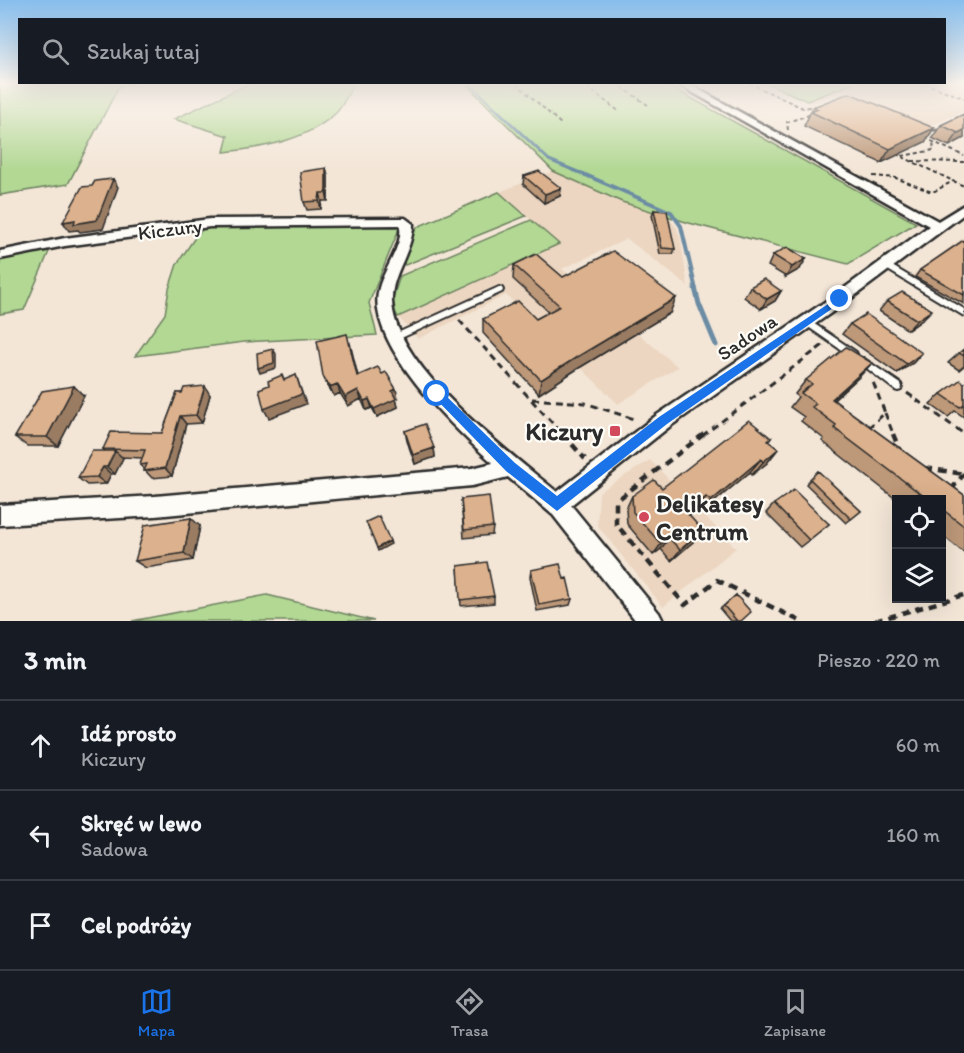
<!DOCTYPE html>
<html lang="pl">
<meta charset="utf-8">
<style>
:root{--surface:#171b24;--page:#242831;--text:#f1f3f6;--muted:#9ea1a6;--line:#363941;--accent:#1a73e8}
body{margin:0;font-family:Itim,sans-serif;background:var(--page);color:var(--text)}
.controls{position:absolute;right:18px;bottom:18px;display:grid;overflow:hidden;border-radius:0px;box-shadow:0 6px 24px #0002}
.controls button{width:54px;height:54px;display:grid;place-items:center;padding:0;border:0;border-bottom:2px solid var(--line);background:var(--surface);color:var(--text);font:30px sans-serif}
.stop{position:absolute;width:18px;height:18px;margin:-14px;border:4px solid #1a73e8;border-radius:50%;background:#fff}
.stop.end{background:#1a73e8;border-color:#fff;box-shadow:0 2px 6px #0008}
.list{margin:0;padding:0;list-style:none}
h2{display:flex;justify-content:space-between;align-items:center;height:78px;margin:0;padding:0 24px;font-size:26px}
h2 small{font-size:20px;font-weight:400;color:var(--muted)}
.list li{display:grid;grid-template-columns:39px 1fr auto;gap:18px;align-items:center;box-sizing:border-box;height:90px;padding:0 24px;border-top:2px solid var(--line)}
.list b{display:block;font-size:22px;white-space:nowrap}
.list p{margin:0;font-size:20px;white-space:nowrap;color:var(--muted)}
.list em{font-size:20px;font-style:normal;color:var(--muted)}
.icon{flex:none;width:33px;height:33px;fill:none;stroke:currentColor;stroke-width:2;stroke-linecap:round;stroke-linejoin:round}
.map{position:relative;flex:none;width:964px;height:621px;overflow:hidden}
.search{position:absolute;background:var(--surface);box-shadow:0 6px 24px #0002;left:18px;right:18px;top:18px;height:66px;display:flex;align-items:center;gap:15px;box-sizing:border-box;padding:0 21px;border-radius:0px;color:var(--muted);font-size:22px}
.sheet{height:348px;background:var(--surface)}
nav{display:flex;justify-content:space-around;align-items:center;box-sizing:border-box;height:84px;border-top:2px solid var(--line);background:var(--surface);font-size:16px;color:var(--muted)}
nav a{display:grid;justify-items:center;gap:3px}
nav .on{color:var(--accent)}
.map>svg:first-child{display:block}
</style>
<div class="map">
<svg width="964" height="621" viewBox="0 0 964 621">
<rect width="100%" height="100%" fill="#f3e6d7"/>
<filter id="ink" filterUnits="userSpaceOnUse"><feTurbulence type="fractalNoise" baseFrequency=".0167" numOctaves="2"/><feDisplacementMap in="SourceGraphic" scale="12" xChannelSelector="R" yChannelSelector="G"/><feConvolveMatrix kernelMatrix="1 2 1 2 8 2 1 2 1" color-interpolation-filters="sRGB"/></filter>
<g filter="url(#ink)">
<!-- built -->
<path fill="#ecd6c1" d="M765,83H964V111L927,127L842,91L811,103Z
M553,171L622,202L667,216L676,227L680,237L688,286L627,239L562,269L678,367L618,404L506,295L418,339L398,317L558,244L499,192Z
M964,237V310L909,277Z
M650,460L736,548L663,607L597,525L599,492Z"/>
<!-- green -->
<path fill="#b2d894" stroke="#6e8260" stroke-width="1.5" d="M0,83H142L119,86L68,184L0,195Z
M250,83H354C349,92 344,104 337,112C308,140 263,148 224,152L228,136L174,119Z
M465,83H664L916,223L848,264L689,223L622,202L553,171Z
M767,83H854L807,101Z
M499,192L526,216L405,265L402,260L417,227Z
M531,220L559,244L398,317L391,304L400,276Z
M398,224L399,229L369,303L377,335L244,342L135,356L165,314L169,289L177,264L196,236L204,228Z
M51,247L24,310L0,314V258Z
M267,595L374,621H132Z"/>
<g fill="none" stroke-linecap="round" stroke-linejoin="round">
<!-- stream-far2 -->
<path stroke="#6c8ca4" stroke-width="3" d="M469,83L549,160L585,175"/>
<!-- stream-far1 -->
<path stroke="#6c8ca4" stroke-width="4" d="M581,173L671,212L681,226L696,290"/>
<!-- stream -->
<path stroke="#6c8ca4" stroke-width="5" d="M695,288L699,304L716,345"/>
<!-- service casing -->
<g stroke="#2b2b2b" stroke-width="4">
<path id="service" d="M883,263H887L964,309V316L883,267L882,265Z
M499,287L502,288L503,290L502,292L399,339H393L392,337L393,335Z
M807,319L856,352L857,354L856,356H850L804,324L803,322L804,320Z
M863,358L901,384L902,387L901,390L898,391L895,390L860,363L859,361L860,359Z"/>
</g>
<!-- minor casing -->
<g stroke="#2b2b2b" stroke-width="5">
<path id="minor" d="M676,83H687L938,221L964,205V214L845,303L669,427L571,505L659,613L663,621H636L553,515L508,477L472,486L155,516L0,525V505L155,496L472,468L493,463C455,429 364,343 379,288C383,271 406,240 399,225L210,227L65,246L0,259V251L65,238L210,219L405,218L413,224C413,252 390,275 392,302C395,368 509,452 557,492L657,415L835,295L929,226Z"/>
</g>
<!-- path-far2 -->
<path stroke="#2b2b2b" stroke-width="2" stroke-dasharray="4 3" stroke-linecap="butt" d="M516,83L561,124
M581,83L620,112
M616,83L648,105
M749,83L803,108L817,106
M924,83L964,98
M788,130L787,122L812,114
M927,134L940,128
M925,138L964,156
M896,154L964,186
M902,156L934,150L933,142
M912,161L964,162
M873,176L896,178L929,191H935L953,181"/>
<!-- path-far1 -->
<path stroke="#2b2b2b" stroke-width="3" stroke-dasharray="7 5" stroke-linecap="butt" d="M459,320L564,436
M907,393L964,434
M532,399L585,403L634,419
M885,413L894,436
M868,428L885,413L873,382
M702,436L823,345"/>
<!-- path -->
<path stroke="#2b2b2b" stroke-width="4.5" stroke-dasharray="8 6" stroke-linecap="butt" d="M563,434L585,459
M704,434L616,501V524L685,605L717,580L800,621
M893,434L900,451
M925,468L964,474
M951,490L964,474V469
M875,621L964,595"/>
<!-- service -->
<use href="#service" fill="#fdfcf7" fill-rule="evenodd"/>
<!-- minor -->
<use href="#minor" fill="#fdfcf7" fill-rule="evenodd"/>
</g>
<!-- wall -->
<path fill="#bd9879" stroke="#2b2b2b" stroke-width="1.5" d="M813,107L934,128L925,142L881,163L804,126Z
M964,114V138L949,146L932,138L941,125Z
M326,168L328,176V201H322L321,209L307,210L304,202Z
M524,176L561,188L560,196L544,203L523,184Z
M654,210L675,249L673,254H660L652,215Z
M964,240V304L915,277L920,270Z
M773,255L800,269L786,277L768,266Z
M514,265L563,277L670,313L574,371L539,394L483,333V319H536L549,312L513,279Z
M750,287L781,291L775,301L761,309L744,297Z
M887,301L922,320L908,330L879,311Z
M850,324L922,353L913,363L897,373L842,334Z
M350,343L358,376L398,398L396,399L398,407L377,417L372,408L366,410L361,399L348,406L340,393L334,396L327,385L323,376Z
M964,349V366L959,370L948,363Z
M872,363L859,377L834,400L964,495V553L942,535V500H897L822,441L824,439L801,421L804,417L790,407L798,397L795,394L806,380Z
M964,383V417L955,411L948,417L930,404L941,394Z
M177,393L210,395L202,423L186,424L172,476L152,478L140,465L142,458L122,457L123,458L115,474H111L106,484L87,485L78,478L105,451L103,449L162,433Z
M84,396L58,446H27L15,437Z
M405,431L434,448L435,457L415,464L407,441Z
M771,438L769,441L778,449L767,463L752,475L750,472L701,513L697,509L689,516L693,542L671,561L661,549L653,555L627,524L626,509L632,496L662,488Z
M818,471L861,511L846,523L806,484Z
M461,499L493,527L492,535L464,538Z
M774,504L829,524L800,547L766,513Z
M200,526L193,560L146,568L135,561Z
M458,566L494,596V603L461,606Z
M531,570L564,579L572,599L570,605L537,611L530,577Z
M736,595L741,621H730L720,609Z"/>
<!-- shaded-wall -->
<path fill="#9a7c63" stroke="#2b2b2b" stroke-width="1.5" d="M934,128L925,142L881,163L890,149Z
M964,130V138L949,146L958,133Z
M326,168L328,176V201L326,193Z
M113,179L118,187L103,229L80,232L78,230L69,231L63,222L75,220Z
M561,188L560,196L544,203L545,194Z
M320,193L322,201L321,209L319,201Z
M806,259L800,269L786,277L792,267Z
M781,291L775,301L761,309L767,299Z
M676,298L670,313L574,371L539,394L541,380L577,357Z
M932,310L922,320L908,330L917,320Z
M273,349L276,354V368L260,373L258,368Z
M922,353L913,363L897,373L907,364Z
M872,363L859,377L820,412L832,399Z
M296,375L306,404L269,418L264,409Z
M337,384L340,393L334,396L330,387Z
M74,386L84,396L58,446L47,437Z
M205,386L210,395L202,423L196,415Z
M396,389L398,398L396,399L398,407L377,417L374,409L392,391Z
M358,390L361,399L348,406L345,397Z
M369,399L372,408L366,410L364,401Z
M180,416L186,424L172,476L165,468Z
M434,448L435,457L415,464L413,455Z
M778,449L767,463L752,475L763,462Z
M115,451L123,458L115,474L107,467Z
M761,459L750,472L701,513L711,501Z
M103,467L111,474L106,484L97,477Z
M706,497L697,509L678,525L687,513Z
M191,518L200,526L193,560L184,553Z
M702,530L693,542L671,561L680,550Z
M669,538L661,549L653,555L661,544Z
M390,541L391,544L378,551L377,548Z"/>
<!-- building -->
<path fill="#dcb18d" stroke="#2b2b2b" stroke-width="1.5" d="M849,93L934,128L890,149L811,112L818,109L813,107Z
M964,114V130L958,133L941,125Z
M326,168V193H320L319,201L304,202L300,172Z
M539,171L561,188L545,194L524,176Z
M113,179L97,220L74,224L75,220L63,222L82,187L92,186L95,181Z
M654,210L667,211L675,249L662,248Z
M964,240V295L920,270Z
M787,247L806,259L792,267L773,255Z
M613,251L676,298L577,357L541,380L483,319L518,301L536,319L560,306L514,265L536,254L563,277Z
M764,279L781,291L767,299L750,287Z
M902,292L932,310L917,320L887,301Z
M866,314L922,353L907,364L850,324Z
M347,334L357,376L378,367L382,374L386,372L396,389L392,391L396,399L374,409L369,399L364,401L358,390L345,397L337,384L330,387L323,376L317,341Z
M846,347L872,363L832,399L964,495V526L942,509V500H929L834,428L836,425L812,407L816,404L801,393L812,384L806,380Z
M273,349L274,363L258,368L257,353Z
M964,349V356L959,353Z
M282,375L284,380L296,375L302,394L264,409L259,389L269,385L268,381Z
M960,380L964,383V404L960,407L941,394Z
M74,386L47,437H15L42,391Z
M205,386L196,415L180,416L165,468L144,471L147,464L140,465L145,450L103,449L111,432L162,433L177,393H182L184,388Z
M749,420L771,438L768,441L778,449L763,462L761,459L711,501L706,497L687,513L702,530L680,550L669,538L661,544L633,512L632,496L654,480L662,488Z
M425,424L434,448L413,455L405,431Z
M92,451H115L107,467H103L97,477L78,478Z
M818,471L861,511L851,519L810,479Z
M794,490L829,524L809,540L774,504Z
M489,496L493,527L464,530L461,499Z
M379,516L390,541L377,548L366,522Z
M191,518L184,553L135,561L145,525Z
M487,562L494,596L460,600L458,566Z
M560,564L564,579L567,578L572,599L539,605L531,570Z
M736,595L751,612L741,621H737L724,606Z"/>
</g>
<!-- sky -->
<linearGradient id="sky" x2="0" y2="1"><stop stop-color="#87beed"/><stop offset="0.49" stop-color="#faf4ed"/><stop offset="1" stop-color="#faf4ed" stop-opacity="0"/></linearGradient>
<rect width="964" height="170" fill="url(#sky)"/>
<!-- route -->
<path fill="#1a73e8" d="M840,296L843,297V301L667,424L557,511L506,471L431,394L437,389L441,391L515,463L557,496L659,417Z"/>
<!-- markers -->
<g fill="#d1495b" stroke="#fdfcf7" stroke-width="2">
<rect x="609" y="425" width="12" height="12" rx="3"/>
<circle cx="644" cy="517" r="6"/>
</g>
<g text-anchor="middle" dominant-baseline="central" stroke-width="4.5" stroke-linejoin="round" paint-order="stroke">
<!-- street labels -->
<g font-size="20" fill="#2b2b2b" stroke="#fdfcf7">
<text transform="translate(170 229) rotate(-7)">Kiczury</text>
<text transform="translate(747 337) rotate(-34)">Sadowa</text>
</g>
<!-- near-poi labels -->
<g font-size="24" font-weight="bold" fill="#2b2b2b" stroke="#fdfcf7" text-anchor="end">
<text x="603" y="431">Kiczury</text>
<text x="656" y="503" text-anchor="start">Delikatesy<tspan x="656" dy="28">Centrum</tspan></text>
</g>
</g>
</svg>
<div class="controls">
<button><svg class="icon" aria-label="locate" viewBox="0 0 24 24"><circle cx="12" cy="12" r="6"/><path d="M12 2v4M12 18v4M2 12h4M18 12h4"/></svg></button>
<button><svg class="icon" aria-label="layers" viewBox="0 0 24 24"><path d="M12 4l9 5-9 5-9-5zM3 14l9 5 9-5"/></svg></button>
</div>
<div class="stop" style="left:437px;top:394px"></div>
<div class="stop end" style="left:840px;top:299px"></div>
<div class="search"><svg class="icon" aria-label="search" viewBox="0 0 24 24"><circle cx="10" cy="10" r="6"/><path d="M15 15l6 6"/></svg>Szukaj tutaj</div>
</div>
<section class="sheet">
<h2>3 min<small>Pieszo · 220 m</small></h2>
<ul class="list">
<li><svg class="icon" aria-label="ahead" viewBox="0 0 24 24"><path d="M12 20V5M6 11l6-6 6 6"/></svg><div><b>Idź prosto</b><p>Kiczury</p></div><em>60 m</em></li>
<li><svg class="icon" aria-label="left" viewBox="0 0 24 24"><path d="M17 20v-9H6M10 6l-5 5 5 5"/></svg><div><b>Skręć w lewo</b><p>Sadowa</p></div><em>160 m</em></li>
<li><svg class="icon" aria-label="arrive" viewBox="0 0 24 24"><path d="M6 21V4h12l-3 4 3 4H6"/></svg><div><b>Cel podróży</b></div></li>
</ul>
</section>
<nav>
<a class="on"><svg class="icon" aria-label="map" viewBox="0 0 24 24"><path d="M3 6l6-2 6 2 6-2v14l-6 2-6-2-6 2zM9 4v14M15 6v14"/></svg>Mapa</a>
<a><svg class="icon" aria-label="directions" viewBox="0 0 24 24"><path d="M12 3l9 9-9 9-9-9zM9 14v-3h6M13 9l2 2-2 2"/></svg>Trasa</a>
<a><svg class="icon" aria-label="saved" viewBox="0 0 24 24"><path d="M7 4h10v16l-5-4-5 4z"/></svg>Zapisane</a>
</nav>
